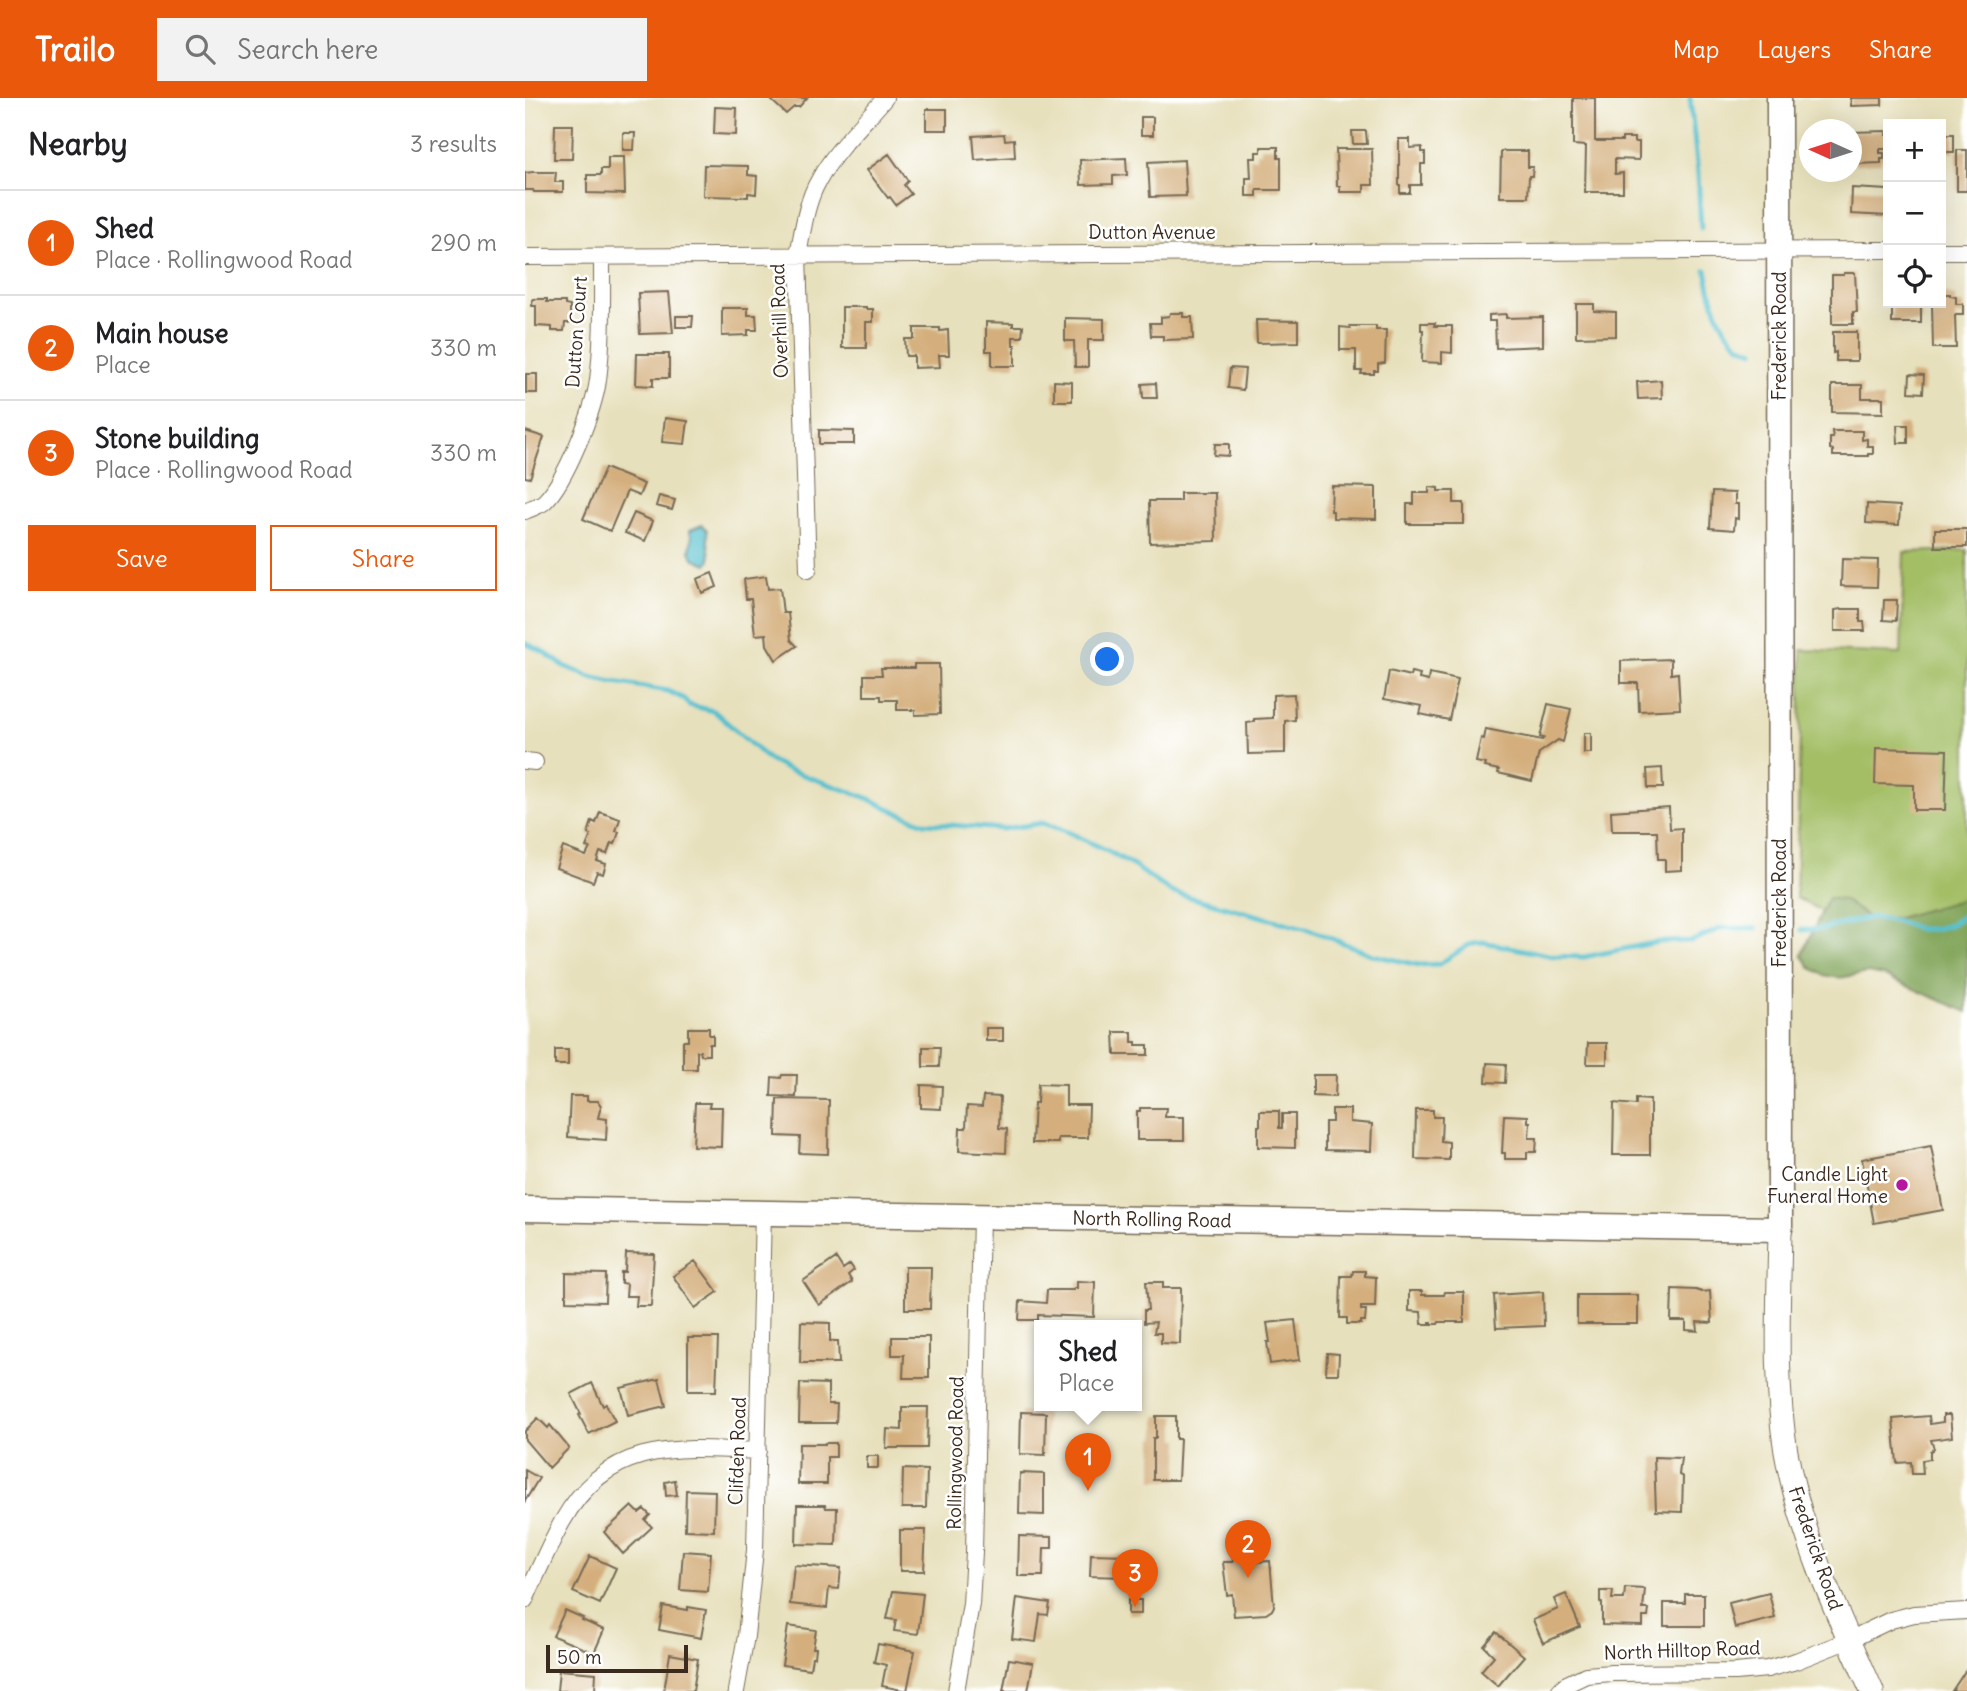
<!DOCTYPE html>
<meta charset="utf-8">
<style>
:root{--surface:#fff;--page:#f2f2f2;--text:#202124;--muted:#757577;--line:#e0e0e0;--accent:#ea580c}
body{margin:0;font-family:Delius,sans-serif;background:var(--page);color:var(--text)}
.controls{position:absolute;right:21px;top:21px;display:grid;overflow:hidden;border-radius:0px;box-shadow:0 7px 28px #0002}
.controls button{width:63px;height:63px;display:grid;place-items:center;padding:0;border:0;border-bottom:2px solid var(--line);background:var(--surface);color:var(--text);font:35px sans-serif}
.compass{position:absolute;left:1274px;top:21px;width:63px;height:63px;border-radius:50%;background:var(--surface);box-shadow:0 7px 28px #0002;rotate:273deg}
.scale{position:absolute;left:21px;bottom:18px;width:142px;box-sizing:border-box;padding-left:7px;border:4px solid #3b2a1e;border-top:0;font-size:19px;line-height:24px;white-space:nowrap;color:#3b2a1e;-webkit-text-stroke:5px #fff;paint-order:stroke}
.you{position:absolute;left:583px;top:562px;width:24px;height:24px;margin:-18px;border:5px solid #fff;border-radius:50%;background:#1a73e8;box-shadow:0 0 0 10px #1a73e833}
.badge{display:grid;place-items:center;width:46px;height:46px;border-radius:50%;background:var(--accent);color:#fff;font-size:23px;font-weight:700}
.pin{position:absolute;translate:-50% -58px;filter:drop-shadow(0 2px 4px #0008)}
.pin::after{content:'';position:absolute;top:37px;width:24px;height:21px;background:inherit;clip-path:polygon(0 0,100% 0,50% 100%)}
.popup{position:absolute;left:509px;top:1222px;width:108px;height:91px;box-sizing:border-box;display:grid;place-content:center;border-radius:0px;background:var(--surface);filter:drop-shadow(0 2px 5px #0005);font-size:23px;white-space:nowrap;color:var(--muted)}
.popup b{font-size:26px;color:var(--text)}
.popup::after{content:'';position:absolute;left:50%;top:100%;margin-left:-14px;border:14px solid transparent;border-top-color:var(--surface)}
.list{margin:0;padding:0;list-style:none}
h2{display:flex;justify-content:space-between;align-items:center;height:91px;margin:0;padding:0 28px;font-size:30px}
h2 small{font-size:23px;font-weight:400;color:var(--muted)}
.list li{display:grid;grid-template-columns:46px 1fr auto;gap:21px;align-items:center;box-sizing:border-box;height:105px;padding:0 28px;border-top:2px solid var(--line)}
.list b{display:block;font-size:26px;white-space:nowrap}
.list p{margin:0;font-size:23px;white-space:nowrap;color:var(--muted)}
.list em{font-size:23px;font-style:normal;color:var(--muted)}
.actions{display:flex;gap:14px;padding:21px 28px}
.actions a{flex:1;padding:16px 0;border:2px solid var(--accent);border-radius:0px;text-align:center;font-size:24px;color:var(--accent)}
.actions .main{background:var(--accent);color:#fff}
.icon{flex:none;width:38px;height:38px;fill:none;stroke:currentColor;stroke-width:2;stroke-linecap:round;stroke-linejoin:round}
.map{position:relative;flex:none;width:1442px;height:1593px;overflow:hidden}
header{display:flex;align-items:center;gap:42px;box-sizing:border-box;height:98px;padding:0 35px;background:var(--accent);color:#fff}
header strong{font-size:33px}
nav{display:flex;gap:38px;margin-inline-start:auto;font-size:24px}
.search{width:490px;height:63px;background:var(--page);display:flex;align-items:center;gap:18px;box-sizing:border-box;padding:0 24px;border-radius:0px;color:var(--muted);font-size:26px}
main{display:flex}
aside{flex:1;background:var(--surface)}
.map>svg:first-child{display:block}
</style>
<header>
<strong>Trailo</strong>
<div class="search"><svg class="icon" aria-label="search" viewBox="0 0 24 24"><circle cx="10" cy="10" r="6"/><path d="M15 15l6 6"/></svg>Search here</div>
<nav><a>Map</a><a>Layers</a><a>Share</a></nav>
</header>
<main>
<aside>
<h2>Nearby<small>3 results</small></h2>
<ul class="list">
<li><span class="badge">1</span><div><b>Shed</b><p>Place · Rollingwood Road</p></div><em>290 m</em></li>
<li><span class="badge">2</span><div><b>Main house</b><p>Place</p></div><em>330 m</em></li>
<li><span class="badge">3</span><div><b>Stone building</b><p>Place · Rollingwood Road</p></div><em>330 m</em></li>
</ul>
<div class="actions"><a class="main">Save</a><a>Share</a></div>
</aside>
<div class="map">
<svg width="1442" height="1593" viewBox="0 0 1442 1593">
<rect width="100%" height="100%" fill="#fff"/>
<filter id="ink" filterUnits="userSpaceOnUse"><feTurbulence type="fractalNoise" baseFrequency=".0143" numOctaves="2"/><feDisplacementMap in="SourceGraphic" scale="14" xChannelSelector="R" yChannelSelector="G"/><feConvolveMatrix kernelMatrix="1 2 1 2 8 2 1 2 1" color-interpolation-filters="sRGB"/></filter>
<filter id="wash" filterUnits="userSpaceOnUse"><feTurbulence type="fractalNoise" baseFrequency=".00686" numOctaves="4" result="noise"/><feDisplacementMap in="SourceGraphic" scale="28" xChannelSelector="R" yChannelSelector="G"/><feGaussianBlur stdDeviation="1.57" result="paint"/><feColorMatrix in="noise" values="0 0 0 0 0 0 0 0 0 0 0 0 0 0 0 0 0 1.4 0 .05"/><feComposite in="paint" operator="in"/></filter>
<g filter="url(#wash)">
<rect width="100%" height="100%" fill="#e7e0bc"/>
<!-- green -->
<path fill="#a3be65" stroke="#6f7442" stroke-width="2" d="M1442,452V801L1341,835L1271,800L1277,552L1376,556L1379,454Z"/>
<!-- forest -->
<path fill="#82a55a" stroke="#5e683c" stroke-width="2" d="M1303,800L1318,802L1343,819L1373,820L1442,800V914L1359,878L1343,875L1314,880L1299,877L1286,870L1277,857Z"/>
<!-- water -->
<path fill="#53bfcd" stroke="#477476" stroke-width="2" d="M177,427L182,432C182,443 185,451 185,462L182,466L168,460L165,453L167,437L165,435V432Z"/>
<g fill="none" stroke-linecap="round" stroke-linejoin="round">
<!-- stream -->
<path stroke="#53bfcd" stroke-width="5" d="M1165,0L1173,76L1176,130
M1181,172C1186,197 1192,229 1214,246C1218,249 1224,251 1229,253
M0,545L19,554L37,567L65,579L83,583L143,593L159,601L164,607L189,613L244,662L261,671L340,699L372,714L399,725L478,731L517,725L543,734L581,752L609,768L646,794L786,832L848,857L894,867L914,866L947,845L958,844L1029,858L1059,859L1133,844L1167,843L1197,830H1231
M1276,832L1297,831L1347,819L1372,823L1394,831H1410L1424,827L1442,816"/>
</g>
<g id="blocks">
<!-- building -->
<path fill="#d4af7d" d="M244,0H282L274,9H269L261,16Z
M1048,0H1070V43H1097V40H1109V44H1114V62L1090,61V76L1098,75V94H1060L1061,48L1048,47Z
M1326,0H1357V7L1326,8Z
M190,9L212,10L211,37L189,36Z
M401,11H422V32H401Z
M616,19H628V37H616Z
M30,27H48L47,61H29Z
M827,33H841L842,46H828Z
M1361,33V37H1363V51H1355V55H1359V61H1356V65L1330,66V52L1326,53V34Z
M98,35H110L109,52H98Z
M479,36L480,42L489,41L490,59L450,62L448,38Z
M1416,36H1429V54H1416Z
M874,41H885V50L897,49V54H900V66H896V87H885V95H875V87H874Z
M736,49H753V60H756V92H732V98H721V80H726L725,60H731V54H736Z
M811,51H847L848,87H839V94H815V88H812Z
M1432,52H1442V93H1432Z
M976,53H1003V69H1008L1007,78H1004L1003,99H975Z
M364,56L383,83L379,87L386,96L371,107L365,99L363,100L342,72Z
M83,59H99L100,96L62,95V77H76V71H83Z
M601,60L602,77L588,78V86L556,87L555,62Z
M659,62L661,98L625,99L623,64Z
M179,67L223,68V77L232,78L231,96L223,95V99L178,98Z
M8,74H31L30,84H38V94H9L8,92H0V75Z
M1327,90L1363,92V118L1326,116Z
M1319,175H1330L1332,214H1328V226H1307V177H1319Z
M144,194L148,235L115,236L113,195Z
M1416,196H1425V198L1431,199V206H1438V217H1430L1431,250H1408L1407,205H1416Z
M8,201H22V204H40V207L45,208V225H40L39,233H27V229L11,228V208H7Z
M1367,205H1396V225H1367Z
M1051,206H1069V213L1091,214V238L1051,239Z
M317,209H341V211H348V224H341V250H317Z
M197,210H223V217H231L232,232H223V237L197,238Z
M645,215H658V219H667L668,241L638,242V238H626L625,225H636V219L644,218Z
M981,216V220L1018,219V248L971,250L970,223H964V217Z
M151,218H168L167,229H151Z
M540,220L579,221V242H563V269H550L549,243H540Z
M731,222L773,223V244L732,245Z
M461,224L488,225V228H498L497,239H488V247H490V268H467V253H461Z
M896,225H910L909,228H927V255L917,254V265L897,264L898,232H896Z
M825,228H851V232H861L860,265L853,266V273H849V276H836L837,273H831V252H815V229L825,230Z
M389,230H415V233L423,232L424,257H414L415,269L389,270V258H381L380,241H389Z
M1308,234H1332V263H1311V254L1308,255Z
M112,256H144V280H128V288L111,287Z
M705,270L720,271L718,292L703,290Z
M1,276H12V295H1Z
M1385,276L1399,277L1398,295L1384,294Z
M1136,282L1137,300L1113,301L1112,284Z
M529,283L547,284V303H529Z
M631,285L632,300H618L617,286Z
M1307,287H1337V300H1358V315L1307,314Z
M140,320L163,323L160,346L137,344Z
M1372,327H1383V345H1373Z
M294,332L329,333V346H294Z
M0,333L19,339L5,380L0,379Z
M1307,333H1337V342L1342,341V348H1348V356H1343V358H1308V352L1305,351V340H1308Z
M690,346H704V358L689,357Z
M80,370L119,386L114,398L102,393L85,433L58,421Z
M807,388L851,389V421L808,420V413H806Z
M904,389L913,390V393H929V405H939V426H882V406H889V395H904Z
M1187,394L1210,395V406H1213V421L1210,420L1209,432L1185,430Z
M655,395H690L691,443L625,445L624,403H655Z
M134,398L150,402L147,412L131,408Z
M1342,406L1375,408L1374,427L1341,425Z
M109,415L128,423L120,443L100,435Z
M1410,431H1442V449H1410Z
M1317,461L1353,462L1352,489L1316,488Z
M187,475L192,489L177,495L172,481Z
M241,478L243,491L255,490L258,515H263L266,542L272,548L251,562L242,547L241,536L230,537L226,501H221L219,481Z
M1359,502H1372L1371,523L1358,522Z
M1316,511H1335V524H1339L1340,533H1310V512Z
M1146,561V576L1153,575L1155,611L1114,613L1113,585H1096V563Z
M389,566H414L415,616L390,617V612H372V602H356V598H339V577H357L356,570H389Z
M864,573L885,578L886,574L895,576L894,581L903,583L904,575L933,581L924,622L895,616L897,608L859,601Z
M769,596L770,622L760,623V655L723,656L722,625L729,624V621L748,620V597Z
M1023,606L1046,611L1038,644L1033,642L1014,655L1007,683L973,675L974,672L960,669L961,666L951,664L956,640L959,641L961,631L1017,642L1019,640L1015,639Z
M1059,635H1066V655H1059Z
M1351,650L1422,652L1420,712H1389V687L1350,686Z
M1137,670L1138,690H1123L1122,671Z
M1144,709L1145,731L1157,730V772L1140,773V761H1133L1132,733H1087L1086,713Z
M75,714L95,721L91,733L94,734L90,746L86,745L82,756L75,754L72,763L81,766L78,776L72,774L68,784L31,770L38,749L61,758L65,750L61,749L66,737L63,736L67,723L71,725Z
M163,930H184V937H188V946H184V957H176L175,953H172V971H158V943H163Z
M461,930H478V943H461Z
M589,934H607V944H611V947H623V957H590Z
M1063,945H1082V966H1062Z
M398,949H415L414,969H398Z
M30,952H43V967H30Z
M962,965L981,966L980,985L961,984Z
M257,977H272L271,999L246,998L247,979L256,980Z
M788,977H811L810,999L788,998Z
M513,986L541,987V1007H564L563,1040H533V1045H507L509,1005H512Z
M396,987L417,988L416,1011L396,1010Z
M45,998H62V1003H73L76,1008L73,1020L82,1021L81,1042L43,1039Z
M458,998L475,999L474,1030L482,1031L481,1055L434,1053L435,1030H441L442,1008L457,1009Z
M252,1001L304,1002L303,1056L274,1055L275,1039L251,1038Z
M1111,1001L1125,1002V1057H1088L1089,1005L1111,1007Z
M170,1005H185L184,1009H197L196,1049L168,1048Z
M615,1010H641L640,1019H659V1042H612V1013H615Z
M807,1011H825V1024L847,1026L846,1053L800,1052V1024H807Z
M891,1012H908V1019H917L916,1043L924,1044V1062L890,1061Z
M735,1013H754V1030H757V1016H770V1050L733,1049V1028H735Z
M979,1017L1003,1018V1024H1005L1004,1040H1012L1011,1054H1002V1061H980V1055H977Z
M1406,1048L1418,1112L1349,1125L1337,1061Z
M101,1155L129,1156L126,1208H111L112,1198H101L102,1186L96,1185V1174H100Z
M311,1160L318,1171L325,1166L329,1172L323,1177L327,1184L294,1207L278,1183Z
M170,1163L193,1194L170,1210L148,1178Z
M380,1169H406L405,1211H380Z
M828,1173H840V1178L851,1179L850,1209H836V1212H841L840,1223H836V1226H822V1220H815L816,1178H827Z
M41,1175L81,1176L80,1204L41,1203Z
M552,1183L570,1184L569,1219L513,1217V1222H494L495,1203L521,1205L522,1192H549V1190H552Z
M621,1184H638V1190H656L655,1246L636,1245V1235H629L631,1224L619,1225V1212H623Z
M1147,1191L1171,1192L1177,1194L1185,1193L1187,1225L1172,1224L1173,1233L1161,1232V1223H1146Z
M884,1193H897V1197H919L920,1194H939V1224H914L913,1226H907V1224H905V1226H897L896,1214L884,1213Z
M1018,1194L1019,1228L971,1230L969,1197Z
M1052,1197H1113V1226H1052Z
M770,1222L775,1262L745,1266L742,1244H745L742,1225Z
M276,1224L305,1225V1243H313L314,1265H275Z
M367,1239H404V1280H378L379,1257H367Z
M163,1240H193L191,1293H163Z
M802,1255L814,1256L813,1276H801Z
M134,1281L141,1308L103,1317L96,1290Z
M67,1285L78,1308L81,1306L90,1323L64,1336L54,1317L56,1316L46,1296Z
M275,1285L303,1286V1306H312L311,1325H274Z
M377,1309H403L402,1350H361L362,1331L377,1332Z
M496,1314L521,1315L520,1357L495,1356Z
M1418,1317H1425L1427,1339L1406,1342L1409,1351L1405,1353V1361L1397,1362L1398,1376H1387L1386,1364L1372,1365L1368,1321L1404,1318L1405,1326L1418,1324Z
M631,1318H651V1341H655L653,1382H628V1340H631Z
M13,1320L23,1330L25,1327L44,1350L24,1370L0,1342V1333Z
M300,1345H311V1359H302V1386H273L274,1346H300Z
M342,1358H353V1370H342Z
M1129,1359L1156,1360L1154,1377L1158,1379L1157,1414L1131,1413Z
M378,1371L402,1372L401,1410H377Z
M0,1372L14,1380L0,1403Z
M495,1375L519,1376V1417L494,1416Z
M150,1382L152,1397L141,1398L140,1384Z
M161,1392L190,1393L189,1433L160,1432Z
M272,1407H300L301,1410H312L311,1447L271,1446Z
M107,1408L114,1415L119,1411L125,1417L120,1422L127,1429L98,1456L79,1434Z
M375,1432H401L399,1473H375Z
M494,1438L527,1439V1450H519L518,1478H493Z
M731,1449L732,1464L745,1463L749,1508L747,1512L741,1516L709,1518L707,1496L702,1497L698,1464H708L707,1450Z
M158,1453L186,1455L183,1494L155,1492Z
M566,1456L602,1457L601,1479L565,1478Z
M65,1458L91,1470L75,1506L48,1494Z
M269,1467L316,1470L314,1491L304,1490L302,1510L265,1506Z
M1100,1490L1120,1491L1118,1511H1124L1123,1519H1118V1528L1077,1527V1505L1075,1504V1493H1088L1087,1501H1099Z
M368,1493L398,1496L393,1536L369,1533L371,1522L362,1521Z
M1244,1495L1250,1520L1210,1530L1204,1505Z
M1041,1496L1055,1529L1018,1545L1008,1522L1033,1511L1029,1501Z
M1160,1496H1179V1528H1139V1505H1160Z
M492,1500L525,1505L523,1517L515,1516L511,1544L487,1541Z
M603,1502H616V1516H603Z
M138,1508L163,1512V1509L181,1512L176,1540L134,1532Z
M40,1512L58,1520L57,1522L79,1532L69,1555L28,1538Z
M263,1528L291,1532L288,1550H291L290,1559H287L285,1571L257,1567Z
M971,1534L999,1558L973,1588L956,1573L969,1558L959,1548Z
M353,1546L390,1553L382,1593L357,1588L361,1567L349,1564Z
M145,1556L173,1561L168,1593H139Z
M484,1561L508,1565L503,1593H478Z
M1442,1570V1593H1427Z
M34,1572L71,1575L70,1593H32Z"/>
</g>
</g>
<g filter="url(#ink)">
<use href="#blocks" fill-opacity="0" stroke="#776a55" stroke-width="2"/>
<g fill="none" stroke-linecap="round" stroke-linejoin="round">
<!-- minor casing -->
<g stroke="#776a55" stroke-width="18">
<path id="minor" d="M1416,153H1442
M0,159L1363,152
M0,413C6,410 14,408 19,404C41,383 69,312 73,282C78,242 77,200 77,159
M283,472L273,157C278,132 281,104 294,82C310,52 338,26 360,0
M0,663L10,664
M0,1502C12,1476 23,1449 37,1424C83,1342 151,1349 233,1353
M211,1593L221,1538L230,1452L238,1113
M431,1593L446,1506L449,1454L456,1118
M1034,1593L1040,1587L1061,1577L1087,1575L1211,1574L1242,1571L1271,1563L1324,1542L1366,1522L1389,1516L1442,1513"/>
</g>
<!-- secondary casing -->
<g stroke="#776a55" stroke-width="25">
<path id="secondary" d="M1255,1131C1254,1205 1249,1280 1261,1354C1276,1438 1312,1516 1347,1593"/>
</g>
<!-- primary casing -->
<g stroke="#776a55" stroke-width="27">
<path id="primary" d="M0,1111L1255,1131L1254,0"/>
</g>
<!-- minor -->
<use href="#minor" stroke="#fff" stroke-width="16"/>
<!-- secondary -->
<use href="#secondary" stroke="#fff" stroke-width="23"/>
<!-- primary -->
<use href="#primary" stroke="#fff" stroke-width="24"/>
</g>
</g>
<!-- markers -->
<circle fill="#b5179e" stroke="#fff" stroke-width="2.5" cx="1377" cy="1087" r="7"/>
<g text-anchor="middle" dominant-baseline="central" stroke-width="5" stroke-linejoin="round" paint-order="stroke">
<!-- street labels -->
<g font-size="19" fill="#3b2a1e" stroke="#fff">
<text x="627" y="134">Dutton Avenue</text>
<text transform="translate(254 223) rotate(-92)">Overhill Road</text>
<text transform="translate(51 234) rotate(-86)">Dutton Court</text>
<text transform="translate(1254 238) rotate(-90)">Frederick Road</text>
<text transform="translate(1254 805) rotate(-90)">Frederick Road</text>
<text transform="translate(627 1121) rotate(1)">North Rolling Road</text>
<text transform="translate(212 1353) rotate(-88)">Clifden Road</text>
<text transform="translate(430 1355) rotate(-89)">Rollingwood Road</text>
<text transform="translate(1291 1450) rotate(71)">Frederick Road</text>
<text transform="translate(1157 1552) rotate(-2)">North Hilltop Road</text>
</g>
<!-- poi labels -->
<g font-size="19" fill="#3b2a1e" stroke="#fff" text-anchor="end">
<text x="1363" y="1076">Candle Light<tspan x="1363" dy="22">Funeral Home</tspan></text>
</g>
</g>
</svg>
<div class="controls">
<button>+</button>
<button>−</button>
<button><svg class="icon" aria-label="locate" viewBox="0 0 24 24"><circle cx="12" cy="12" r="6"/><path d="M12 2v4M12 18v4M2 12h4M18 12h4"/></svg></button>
</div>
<svg class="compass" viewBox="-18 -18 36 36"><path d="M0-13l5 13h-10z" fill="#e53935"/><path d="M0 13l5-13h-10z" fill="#757577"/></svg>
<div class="scale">50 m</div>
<div class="you"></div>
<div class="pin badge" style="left:563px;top:1393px">1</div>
<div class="popup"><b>Shed</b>Place</div>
<div class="pin badge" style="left:723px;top:1480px">2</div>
<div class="pin badge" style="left:610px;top:1509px">3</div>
</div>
</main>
